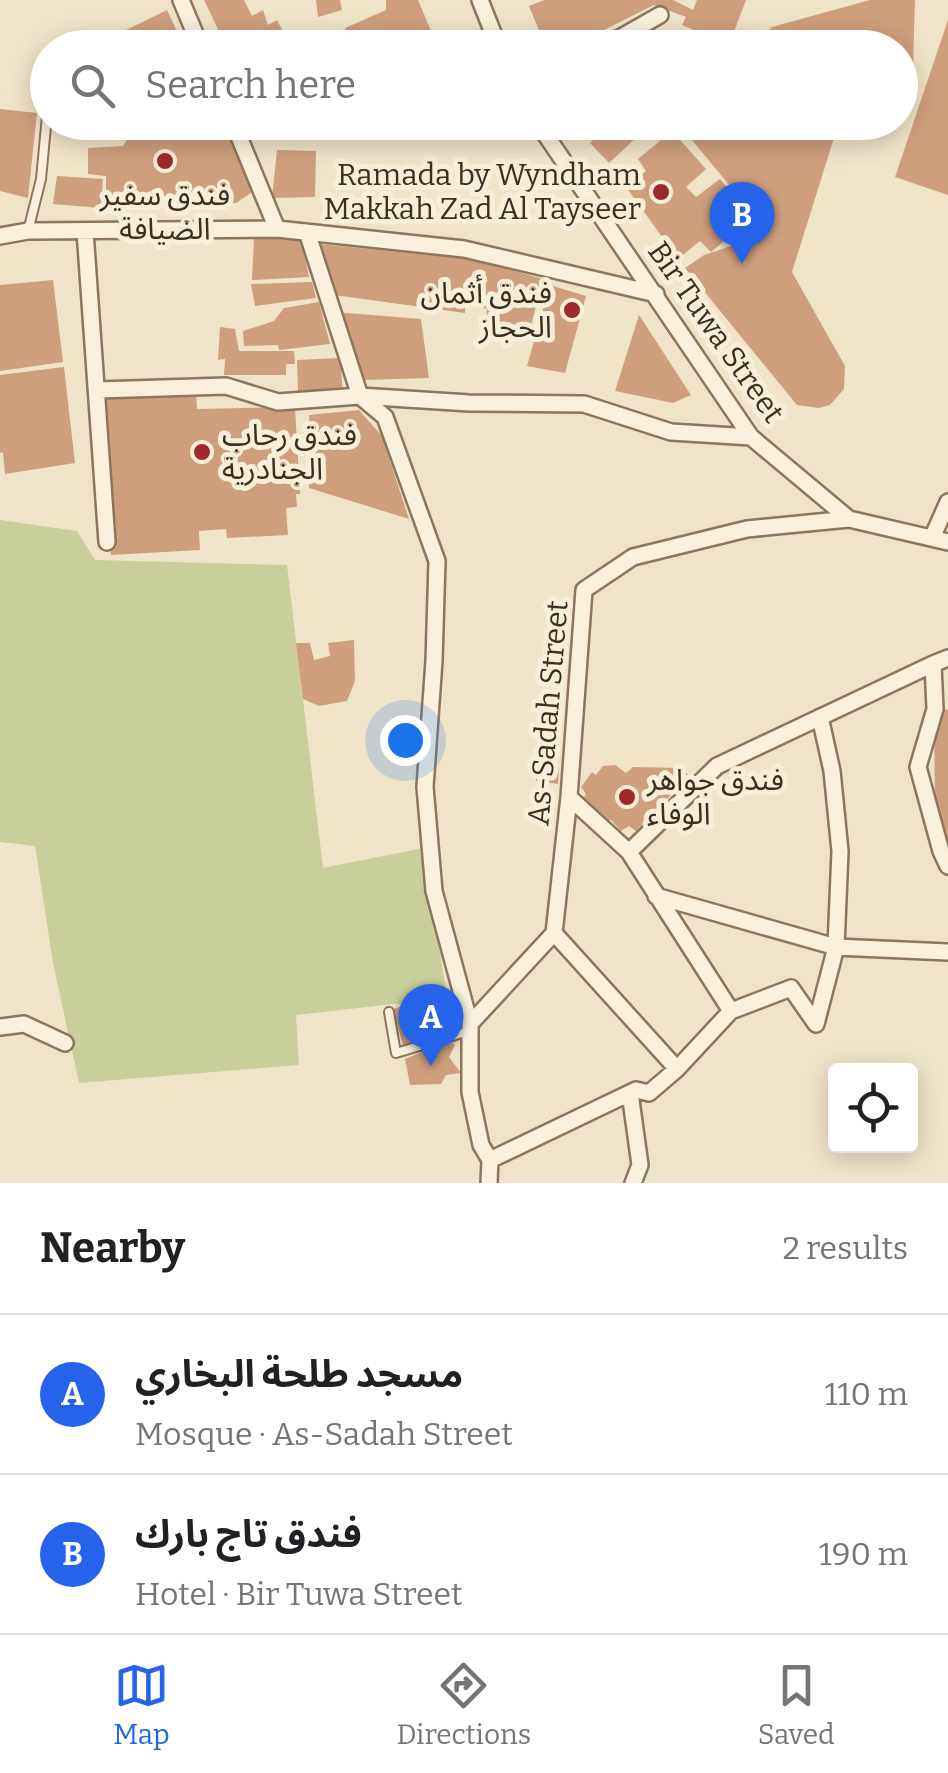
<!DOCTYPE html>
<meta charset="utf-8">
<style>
:root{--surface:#fff;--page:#f2f2f2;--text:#202124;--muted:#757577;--line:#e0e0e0;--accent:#2563eb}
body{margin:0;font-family:Bitter,"Noto Sans Arabic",serif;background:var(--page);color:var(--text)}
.controls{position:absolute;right:30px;bottom:30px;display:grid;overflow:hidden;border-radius:10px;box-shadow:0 5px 25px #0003}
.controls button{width:90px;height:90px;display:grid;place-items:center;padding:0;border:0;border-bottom:2px solid var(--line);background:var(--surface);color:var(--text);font:50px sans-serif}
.you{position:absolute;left:405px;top:740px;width:35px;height:35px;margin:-25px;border:8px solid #fff;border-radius:50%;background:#1a73e8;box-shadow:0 0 0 15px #1a73e833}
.badge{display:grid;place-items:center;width:65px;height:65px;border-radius:50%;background:var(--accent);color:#fff;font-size:32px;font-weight:700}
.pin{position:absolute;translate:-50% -82px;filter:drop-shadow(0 2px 5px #0008)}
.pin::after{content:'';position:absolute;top:52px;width:35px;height:30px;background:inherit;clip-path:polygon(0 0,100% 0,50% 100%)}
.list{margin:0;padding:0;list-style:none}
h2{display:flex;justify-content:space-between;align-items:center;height:130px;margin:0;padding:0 40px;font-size:42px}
h2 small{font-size:32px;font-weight:400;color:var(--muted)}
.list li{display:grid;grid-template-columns:65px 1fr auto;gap:30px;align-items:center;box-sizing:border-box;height:160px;padding:0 40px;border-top:2px solid var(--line)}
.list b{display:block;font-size:38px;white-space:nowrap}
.list p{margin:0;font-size:32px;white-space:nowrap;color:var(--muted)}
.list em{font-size:32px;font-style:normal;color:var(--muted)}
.icon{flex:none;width:55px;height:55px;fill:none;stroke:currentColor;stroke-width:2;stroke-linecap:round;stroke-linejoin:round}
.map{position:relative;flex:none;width:948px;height:1183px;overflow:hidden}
.search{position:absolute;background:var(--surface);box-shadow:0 5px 25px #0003;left:30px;right:30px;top:30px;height:110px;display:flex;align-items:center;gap:25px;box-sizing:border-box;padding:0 35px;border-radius:55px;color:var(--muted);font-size:38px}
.sheet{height:450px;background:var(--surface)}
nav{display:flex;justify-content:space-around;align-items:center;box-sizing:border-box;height:140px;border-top:2px solid var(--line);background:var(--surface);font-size:28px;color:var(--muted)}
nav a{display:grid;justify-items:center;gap:5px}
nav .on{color:var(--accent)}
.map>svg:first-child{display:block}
</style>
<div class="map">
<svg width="948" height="1183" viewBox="0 0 948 1183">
<rect width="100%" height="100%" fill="#f0e4c8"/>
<!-- green -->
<path fill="#c9cf9b" d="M0,520L77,531L95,560L287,565L323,868L424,848L447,998L296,1015L299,1065L79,1083L53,963L35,846L0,842Z"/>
<!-- building -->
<path fill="#cf9f7d" d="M204,0H244L252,16L263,10L268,25L277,20L290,44L286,48H227Z
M316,0H340L342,10L318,17Z
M386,0H418L434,38L412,48H352L345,28L386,10Z
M544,0H673L693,10L697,0H746L729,45L682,25L686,17L654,5L568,48H546L529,6Z
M870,0H915L913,67L900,70V48H752L772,27Z
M167,10L185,48H125L118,34Z
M948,20V195L895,177Z
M0,109L37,113L28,198L0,191Z
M138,122H222L251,181V193L236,203L106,201V176L88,174V148L123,146Z
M612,122H653L609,163L590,143Z
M677,122H839L792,272L845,366L844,389L830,405L819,408L797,405L685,268L704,255L734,245L759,221Z
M672,131L706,169L686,187L696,197L720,179L752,218L711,252L700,241L678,259L626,187L646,171L638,159Z
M277,150L316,151L315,197L272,198Z
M57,176L103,179L101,208L53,204Z
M254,238L302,240L309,277L252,280Z
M318,244L471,259L543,279L528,337L486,324L487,309L465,302V313L334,295Z
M53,280L63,362L0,371V285Z
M312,282L316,298L255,306L251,284Z
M550,285L586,296L565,373L527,366Z
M319,302L330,344L279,350L278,345L244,346L243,331L274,321L284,308Z
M335,312L421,319L429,378L365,380Z
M639,315L691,395L673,403L615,391Z
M220,327L235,329L239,351H294L295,364H286V375H224L225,359L218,360Z
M340,358L343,392L298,391L297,360Z
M64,367L75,463L5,474L3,452L0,453V375Z
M196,391L197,409L295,407L300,494H296L297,507L286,508L288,535L227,538L226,529L199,531L200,550L111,555L103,396Z
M359,410L382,436L409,519L309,488V415Z
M354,640L355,681L347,701L319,706L303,699L296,643H310L314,660L330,656L328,643Z
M940,708L948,710V856L935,816L934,718Z
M538,765L559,767L558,784L536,781Z
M615,765L626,773L633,767L682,768L689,776L636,831L629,826L621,831L611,820L606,821L583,799L586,794L581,787L592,772L596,775L603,766Z
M440,996L450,1032L403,1046L393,1009Z
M448,1041L455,1045L449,1057L461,1073L446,1075L441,1084L410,1085L405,1059Z"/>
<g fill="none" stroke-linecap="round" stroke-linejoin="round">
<!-- lane casing -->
<g stroke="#8d765c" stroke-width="12">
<path id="lane" d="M28,231L41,179L48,105
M389,1012L396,1053L469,1031"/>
</g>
<!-- street casing -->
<g stroke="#8d765c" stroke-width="20">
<path id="street" d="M181,0L201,48
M480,0L499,48
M602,48L660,15
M233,122L277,229
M537,122L751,437L849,519L948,542
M85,231L107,542
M307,232L360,396L385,417L437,561L434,661L425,787L434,891L470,1024V1092L481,1145L490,1160L489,1183
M0,236L28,231L277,229L464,249L656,294
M98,390L226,386L278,402L360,396L469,403L584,404L671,432L751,437
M932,538L948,502
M948,658L933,664L935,709L918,767L941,851L948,866
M569,797L629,852L717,766L933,664
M629,852L731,1011L677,1069
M656,896L836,947L948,952
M731,1011L791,988L816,1024
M470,1024L554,933L569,797L584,590L633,557L747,529L849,519
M816,1024L836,947L840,851L832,771L820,717
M0,1027L24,1024L65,1043
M630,1093L640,1165L633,1183
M490,1160L636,1090L649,1093L677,1069L554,933"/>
</g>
<!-- lane -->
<use href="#lane" stroke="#faf1dc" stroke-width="8"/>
<!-- street -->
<use href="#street" stroke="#faf1dc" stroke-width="15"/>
</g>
<!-- markers -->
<g fill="#9e2a2b" stroke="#f7eed8" stroke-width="4">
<circle cx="165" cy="161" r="10"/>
<circle cx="661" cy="192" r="10"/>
<circle cx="572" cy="310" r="10"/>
<circle cx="202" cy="452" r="10"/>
<circle cx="627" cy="797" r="10"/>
</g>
<g text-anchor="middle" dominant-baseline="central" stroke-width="10" stroke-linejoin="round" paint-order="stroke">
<!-- poi labels -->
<g font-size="30" fill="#3d2e20" stroke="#f7eed8" text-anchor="end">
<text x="641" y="175">Ramada by Wyndham<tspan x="641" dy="34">Makkah Zad Al Tayseer</tspan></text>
<text x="165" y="195" text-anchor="middle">فندق سفير<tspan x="165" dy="34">الضيافة</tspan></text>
<text x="552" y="293">فندق أثمان<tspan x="552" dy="34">الحجاز</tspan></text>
<text x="222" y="435" text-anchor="start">فندق رحاب<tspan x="222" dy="34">الجنادرية</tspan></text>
<text x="647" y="780" text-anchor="start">فندق جواهر<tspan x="647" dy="34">الوفاء</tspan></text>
</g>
<!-- street labels -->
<g font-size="30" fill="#3d2e20" stroke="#f7eed8">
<text transform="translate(716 332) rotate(55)">Bir Tuwa Street</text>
<text transform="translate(548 713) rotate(-85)">As-Sadah Street</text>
</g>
</g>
</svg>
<div class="controls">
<button><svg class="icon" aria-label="locate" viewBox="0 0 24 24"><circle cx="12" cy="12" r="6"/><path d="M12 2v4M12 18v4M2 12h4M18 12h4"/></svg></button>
</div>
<div class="you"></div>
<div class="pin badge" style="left:431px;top:1066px">A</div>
<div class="pin badge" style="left:742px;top:264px">B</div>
<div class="search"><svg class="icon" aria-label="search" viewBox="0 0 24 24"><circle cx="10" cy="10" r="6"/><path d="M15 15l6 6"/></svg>Search here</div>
</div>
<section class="sheet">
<h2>Nearby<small>2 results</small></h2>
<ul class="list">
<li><span class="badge">A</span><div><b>مسجد طلحة البخاري</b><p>Mosque · As-Sadah Street</p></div><em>110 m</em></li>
<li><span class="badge">B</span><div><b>فندق تاج بارك</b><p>Hotel · Bir Tuwa Street</p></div><em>190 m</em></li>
</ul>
</section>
<nav>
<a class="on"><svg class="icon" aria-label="map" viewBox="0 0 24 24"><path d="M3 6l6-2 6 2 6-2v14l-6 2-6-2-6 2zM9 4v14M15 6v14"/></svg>Map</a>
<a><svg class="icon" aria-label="directions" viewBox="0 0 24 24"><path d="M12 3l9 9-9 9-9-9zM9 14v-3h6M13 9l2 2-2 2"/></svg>Directions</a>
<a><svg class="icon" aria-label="saved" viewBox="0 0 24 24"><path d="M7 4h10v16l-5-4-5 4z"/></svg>Saved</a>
</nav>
